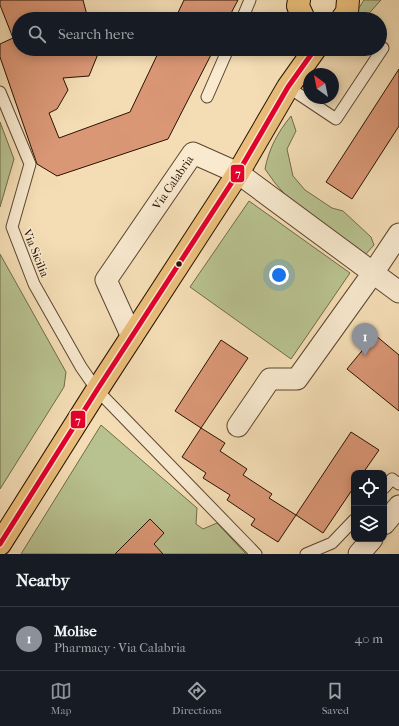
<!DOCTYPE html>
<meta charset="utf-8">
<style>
:root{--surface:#171b24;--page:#20242c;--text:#f1f3f6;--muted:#9ea1a6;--line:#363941;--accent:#8c9099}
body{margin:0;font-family:"IM FELL French Canon",serif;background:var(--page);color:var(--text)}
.controls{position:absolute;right:12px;bottom:12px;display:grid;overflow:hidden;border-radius:8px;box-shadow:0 2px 10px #0003}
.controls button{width:36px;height:36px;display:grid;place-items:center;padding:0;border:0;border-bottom:1px solid var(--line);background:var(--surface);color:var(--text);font:20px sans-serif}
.compass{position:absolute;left:303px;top:68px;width:36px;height:36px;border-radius:50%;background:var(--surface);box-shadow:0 2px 10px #0003;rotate:327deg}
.you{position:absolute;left:279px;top:275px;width:14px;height:14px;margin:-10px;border:3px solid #fff;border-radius:50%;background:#1a73e8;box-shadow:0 0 0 6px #1a73e833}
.badge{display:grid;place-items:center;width:26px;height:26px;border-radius:50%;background:var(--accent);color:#fff;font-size:13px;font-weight:700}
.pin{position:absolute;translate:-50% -33px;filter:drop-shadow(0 1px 2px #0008)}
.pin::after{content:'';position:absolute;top:21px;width:14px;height:12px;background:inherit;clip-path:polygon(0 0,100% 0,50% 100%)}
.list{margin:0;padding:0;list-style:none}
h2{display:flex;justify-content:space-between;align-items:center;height:52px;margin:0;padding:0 16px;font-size:17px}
h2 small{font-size:13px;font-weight:400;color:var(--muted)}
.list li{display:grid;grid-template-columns:26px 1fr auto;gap:12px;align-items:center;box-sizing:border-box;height:64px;padding:0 16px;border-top:1px solid var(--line)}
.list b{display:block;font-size:15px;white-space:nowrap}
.list p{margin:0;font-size:13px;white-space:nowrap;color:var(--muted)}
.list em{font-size:13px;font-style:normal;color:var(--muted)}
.icon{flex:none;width:22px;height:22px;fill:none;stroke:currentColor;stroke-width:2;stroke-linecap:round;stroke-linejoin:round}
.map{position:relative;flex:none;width:399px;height:554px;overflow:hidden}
.search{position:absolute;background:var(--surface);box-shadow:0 2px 10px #0003;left:12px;right:12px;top:12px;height:44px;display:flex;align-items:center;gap:10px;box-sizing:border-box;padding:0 14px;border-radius:22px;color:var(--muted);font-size:15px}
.sheet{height:116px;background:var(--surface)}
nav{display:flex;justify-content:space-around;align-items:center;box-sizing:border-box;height:56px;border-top:1px solid var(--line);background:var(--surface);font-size:11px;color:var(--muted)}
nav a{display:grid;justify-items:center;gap:2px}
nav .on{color:var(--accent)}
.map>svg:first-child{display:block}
</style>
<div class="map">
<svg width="399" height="554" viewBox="0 0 399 554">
<rect width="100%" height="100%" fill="#f4ddb5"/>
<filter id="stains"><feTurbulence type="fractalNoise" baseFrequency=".005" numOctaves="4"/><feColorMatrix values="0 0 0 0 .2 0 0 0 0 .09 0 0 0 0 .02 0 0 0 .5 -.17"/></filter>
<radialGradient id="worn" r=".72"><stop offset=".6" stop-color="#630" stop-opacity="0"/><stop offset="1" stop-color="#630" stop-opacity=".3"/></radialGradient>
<!-- green -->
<path fill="#b8c290" stroke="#716a4a" d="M364,0H381L364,19H352Z
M291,116L296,131L287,149L293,176L305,190L332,208L343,211L371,237L374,245L365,255L296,207L275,183L265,169C269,148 278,132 291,116Z
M0,122L14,159L0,207Z
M249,201L350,273L291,359L190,287Z
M0,254L66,372L64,387L0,489Z
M101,425L197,508L196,524L203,529L217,523L246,554H21Z"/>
<!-- building -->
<path fill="#da9776" stroke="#2a1203" d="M0,0H83L88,19H19V49H100L89,76L63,78L68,90L57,109L49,113L59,138L130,112L160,49H214L168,139L57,176L37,164L0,57V44L13,38L0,5Z
M184,0H238L228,19H175Z
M399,69V126L352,199L326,182Z
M375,335L399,355V411L347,369Z
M221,340L248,358L201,428L175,411Z
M201,428L225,443L220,451L247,469L243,475L272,494L269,498L296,515L278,542L251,525L255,519L227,500L230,495L203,478L206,473L182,457Z
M351,432L379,450L363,473H354V487L323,533L296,515Z
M150,519L164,533L154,544L163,554H115Z"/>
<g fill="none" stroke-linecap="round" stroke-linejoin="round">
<!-- service casing -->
<g stroke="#5c4530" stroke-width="13">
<path id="service" d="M242,19L250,0
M288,87L336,119L383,48
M0,92L30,164L12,227L34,284L81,367L97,390L256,554
M207,97L228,49
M384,488L392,479L399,484
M306,554L332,543L354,520"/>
</g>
<!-- minor casing -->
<g stroke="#5c4530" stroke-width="23">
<g id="minor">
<path id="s1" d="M132,337L106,280L193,153L238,173L399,292"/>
<path d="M238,426L270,379H297L373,273L399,234"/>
<path d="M384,524L399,506"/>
<path d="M359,554L372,539"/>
</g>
</g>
<!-- primary casing -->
<g stroke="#2a1203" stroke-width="24">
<path id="primary" d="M299,0L298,6L304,19
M342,19L347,12L348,0
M0,544L97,390L238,173L288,87L315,49"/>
</g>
<!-- service -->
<use href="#service" stroke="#f8e9cf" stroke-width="11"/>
<!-- minor -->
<use href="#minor" stroke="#f8e9cf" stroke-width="21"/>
<!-- primary -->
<use href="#primary" stroke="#eabe7a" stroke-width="22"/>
<!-- bus-1 casing -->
<g stroke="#f8e9cf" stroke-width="8">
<path id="bus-1" d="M0,544L97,390L238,173L288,87L315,49"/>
</g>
<!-- bus-1 -->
<use href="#bus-1" stroke="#e4002b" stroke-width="5"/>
</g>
<!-- markers -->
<circle fill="#2a1203" stroke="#f8e9cf" stroke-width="1.5" cx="179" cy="264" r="3.5"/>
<g text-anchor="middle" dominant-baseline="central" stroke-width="3" stroke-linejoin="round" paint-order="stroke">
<!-- street labels -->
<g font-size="12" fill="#2a1203" stroke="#f8e9cf">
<text stroke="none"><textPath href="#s1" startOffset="181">Via Calabria</textPath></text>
<text transform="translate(36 253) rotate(68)">Via Sicilia</text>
</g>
</g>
<g stroke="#f8e9cf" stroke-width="1.5">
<rect x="230" y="164" width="15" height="19" rx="4" fill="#e4002b"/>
<rect x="70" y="410" width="16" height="19" rx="4" fill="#e4002b"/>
</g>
<g font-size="11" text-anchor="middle" font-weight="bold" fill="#fff">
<text x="238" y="177">7</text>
<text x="78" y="424">7</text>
</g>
<rect width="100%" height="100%" filter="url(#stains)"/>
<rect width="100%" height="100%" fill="url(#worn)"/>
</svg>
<div class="controls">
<button><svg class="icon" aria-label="locate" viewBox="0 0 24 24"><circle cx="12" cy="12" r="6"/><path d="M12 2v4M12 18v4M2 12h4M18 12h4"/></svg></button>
<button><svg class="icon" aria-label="layers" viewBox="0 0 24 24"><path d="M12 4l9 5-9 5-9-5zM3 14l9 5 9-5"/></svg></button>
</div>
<svg class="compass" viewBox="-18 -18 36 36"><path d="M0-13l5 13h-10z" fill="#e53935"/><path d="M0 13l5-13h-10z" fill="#9ea1a6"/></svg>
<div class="you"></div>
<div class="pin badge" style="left:365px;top:356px">1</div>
<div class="search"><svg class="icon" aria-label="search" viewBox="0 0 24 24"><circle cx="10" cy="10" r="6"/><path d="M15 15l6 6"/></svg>Search here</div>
</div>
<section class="sheet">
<h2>Nearby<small></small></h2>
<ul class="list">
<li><span class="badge">1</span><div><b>Molise</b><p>Pharmacy · Via Calabria</p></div><em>40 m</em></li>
</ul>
</section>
<nav>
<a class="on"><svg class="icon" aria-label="map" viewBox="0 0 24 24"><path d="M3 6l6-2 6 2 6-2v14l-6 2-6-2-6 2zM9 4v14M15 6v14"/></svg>Map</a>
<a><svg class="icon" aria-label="directions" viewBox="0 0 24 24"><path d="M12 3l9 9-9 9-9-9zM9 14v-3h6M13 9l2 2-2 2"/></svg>Directions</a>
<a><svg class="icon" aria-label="saved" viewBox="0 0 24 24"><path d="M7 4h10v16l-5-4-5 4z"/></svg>Saved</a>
</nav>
